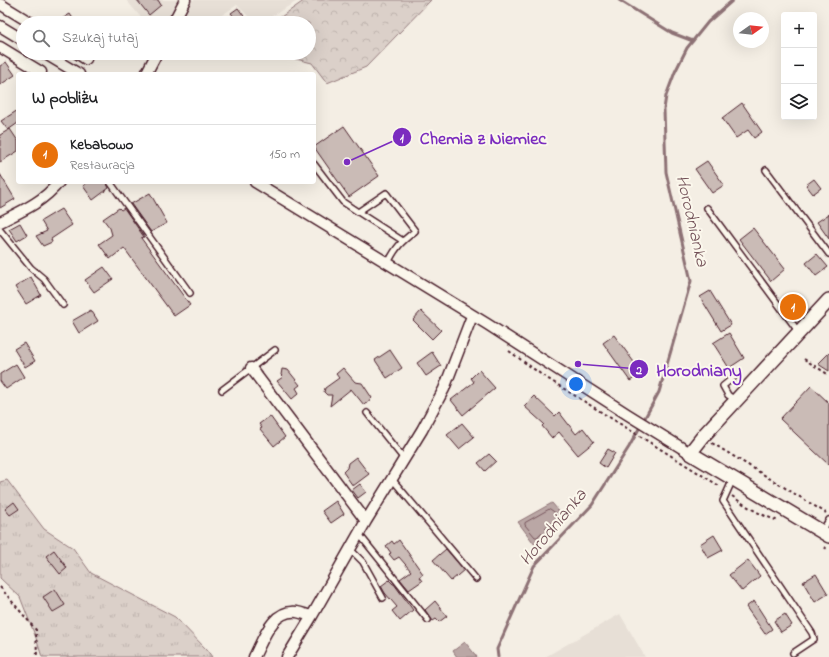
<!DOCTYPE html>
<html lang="pl">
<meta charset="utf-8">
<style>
:root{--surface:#fff;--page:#f2f2f2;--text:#202124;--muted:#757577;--line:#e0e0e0;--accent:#ea580c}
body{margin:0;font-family:"Indie Flower",sans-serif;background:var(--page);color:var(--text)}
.controls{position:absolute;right:12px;top:12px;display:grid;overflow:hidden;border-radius:4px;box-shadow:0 4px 16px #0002}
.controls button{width:36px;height:36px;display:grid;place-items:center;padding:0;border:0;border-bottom:1px solid var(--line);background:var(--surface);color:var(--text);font:20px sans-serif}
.compass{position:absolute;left:733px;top:12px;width:36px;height:36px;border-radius:50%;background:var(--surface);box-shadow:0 4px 16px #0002;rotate:75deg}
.you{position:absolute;left:576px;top:384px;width:14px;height:14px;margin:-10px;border:3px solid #fff;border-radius:50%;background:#1a73e8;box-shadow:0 0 0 6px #1a73e833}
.badge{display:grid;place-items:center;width:26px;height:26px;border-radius:50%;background:var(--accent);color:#fff;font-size:13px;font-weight:700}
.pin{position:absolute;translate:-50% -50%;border:2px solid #fff;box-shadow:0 1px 4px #0006}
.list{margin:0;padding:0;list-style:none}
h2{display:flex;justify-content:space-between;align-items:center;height:52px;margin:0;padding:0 16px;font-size:17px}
h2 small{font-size:13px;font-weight:400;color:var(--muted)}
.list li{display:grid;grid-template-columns:26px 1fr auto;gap:12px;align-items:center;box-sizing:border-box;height:60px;padding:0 16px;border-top:1px solid var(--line)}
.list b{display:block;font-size:15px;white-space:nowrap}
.list p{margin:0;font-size:13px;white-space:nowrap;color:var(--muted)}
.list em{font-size:13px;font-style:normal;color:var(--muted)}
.icon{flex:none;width:22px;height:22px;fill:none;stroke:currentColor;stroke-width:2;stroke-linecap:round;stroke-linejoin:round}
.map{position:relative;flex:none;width:829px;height:657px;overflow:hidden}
.search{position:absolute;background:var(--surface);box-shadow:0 4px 16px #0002;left:16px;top:16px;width:300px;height:44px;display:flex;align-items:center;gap:10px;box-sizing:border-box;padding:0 14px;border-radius:22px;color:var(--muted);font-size:15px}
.panel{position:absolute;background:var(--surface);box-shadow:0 4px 16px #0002;left:16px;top:72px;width:300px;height:112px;border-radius:4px}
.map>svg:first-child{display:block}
</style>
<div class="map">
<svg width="829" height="657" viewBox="0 0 829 657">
<defs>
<pattern id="grass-tufts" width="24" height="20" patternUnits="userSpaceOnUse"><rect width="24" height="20" fill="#dbd0c9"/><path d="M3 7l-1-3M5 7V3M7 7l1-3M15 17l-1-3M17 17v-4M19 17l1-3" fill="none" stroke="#bdb2ad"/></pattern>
<pattern id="forest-crowns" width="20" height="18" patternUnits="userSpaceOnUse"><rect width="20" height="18" fill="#dbd0c9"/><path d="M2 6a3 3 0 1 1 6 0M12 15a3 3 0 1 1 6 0" fill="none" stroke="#bdb2ad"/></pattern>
</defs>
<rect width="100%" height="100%" fill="#f4eee4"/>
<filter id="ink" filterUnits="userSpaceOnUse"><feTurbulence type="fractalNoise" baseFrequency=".025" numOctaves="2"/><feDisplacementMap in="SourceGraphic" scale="8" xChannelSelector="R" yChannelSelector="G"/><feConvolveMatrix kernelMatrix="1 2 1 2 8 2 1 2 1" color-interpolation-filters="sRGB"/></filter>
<g filter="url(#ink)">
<!-- built -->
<path fill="#e7dfd6" d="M126,0H299L260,23H255L237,5L210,23H146Z
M620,614L645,657H545Z"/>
<!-- grass -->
<path fill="url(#grass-tufts)" stroke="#92787a" d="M7,480L44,529L73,548L91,573L175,617L207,650L212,657H42L36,638L20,597L0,578V482Z"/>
<!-- forest -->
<path fill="url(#forest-crowns)" stroke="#92787a" d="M305,0H431L366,67L327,83L312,63L292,58L287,53H309V23H279L278,19Z"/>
<!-- water -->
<path fill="#baa7a5" stroke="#8d7174" d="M552,503L563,516L535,545L518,522Z
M465,642L477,657H457L453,651Z"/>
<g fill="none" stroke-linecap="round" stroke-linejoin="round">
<!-- shore -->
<path stroke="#77555c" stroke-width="1" d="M550,509L557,514V517L537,537H535L525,525V523Z"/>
<!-- stream -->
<path stroke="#8d7174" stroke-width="3" d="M619,0L672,33L693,41
M498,657L497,649L534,566L592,505L629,447L659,392L691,281L666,172L664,109L666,96L675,72L687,48L708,22L733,0"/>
</g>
<!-- building -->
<path fill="#cabbb6" stroke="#4a1f2b" d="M137,0H158L161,5L149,15Z
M238,8L249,23H238L235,18L231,13Z
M70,14L76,23H55Z
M6,62L15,75L0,85V66Z
M742,103L762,132L754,138L748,130L736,138L722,118Z
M18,110V123L8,130L1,121Z
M344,126L379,176L349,197L314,147Z
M10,129L18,141V151L0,162V135Z
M707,161L724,185L712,193L695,169Z
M0,174L15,199L0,208Z
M814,179L821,188L813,194L806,185Z
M88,182H106L109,188L93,200L83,186Z
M150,193L167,223L151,232L131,204Z
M119,208L121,210L124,208L144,237L141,238L190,305L174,316L124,248L110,259L99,244L112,235L110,228L103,219Z
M61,209L72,225L51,239L52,242L43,246L36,236L47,231L41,221Z
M829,214V239L817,222Z
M20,223L27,235L17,241L9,229Z
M753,228L785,269L771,281L739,239Z
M817,254L828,267L816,276L806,263Z
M104,267L113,279L94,292L85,280Z
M31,277L41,295L26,304L15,287Z
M710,291L731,325L721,331L700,297Z
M91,310L98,321L79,333L72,321Z
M421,311L441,330L432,339L413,320Z
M729,333L744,358L729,368L713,343Z
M614,335L642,373L630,381L603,343Z
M24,343L35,361L25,367L14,349Z
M390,350L402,368L387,378L375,360Z
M432,352L441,366L426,376L417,363Z
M829,353V371L818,364Z
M16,364L24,377L6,389L0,381V374Z
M343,368L355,382L362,383L372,398L364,405L351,389L330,406L332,395H327L324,392L325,388L339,378L336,374Z
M282,369L288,370L300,385L296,388L299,393L292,399L277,381L283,377L281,375Z
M479,370L495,388L463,415L451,400L474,382L471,378Z
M811,386L829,403V465L780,419Z
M534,396L555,416L559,412L576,434L583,428L594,442L578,455L559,432L552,438L542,426L544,424L524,406Z
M270,416L285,437L274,446L260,429L262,428L259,424Z
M462,423L474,437L459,449L447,435Z
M608,449L615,453L606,468L599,463Z
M489,454L496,461L485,471L478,463Z
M356,457L369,474L353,486L343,472L347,468L348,463Z
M360,484L366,492L358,498L352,490Z
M336,501L344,514L331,523L322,511Z
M14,502L19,509L10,515L5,509Z
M714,535L723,550L708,558L700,544Z
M399,540L423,574L419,577L422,581L409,590L400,579L411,571L399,557L394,560L389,554L391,553L386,546L392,541L394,544Z
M446,549L464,570L451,581L433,560Z
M54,550L67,568L60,574L46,556Z
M748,560L760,576L742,591L729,575Z
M816,574L828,594L815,602L803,582Z
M389,580L393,584H394L413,610L400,621L392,611L397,607L385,593L381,586Z
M55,589L65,605L53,612L43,597Z
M435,601L447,616L439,622L436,619L433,621L425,610Z
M754,601L772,629L765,634L746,607Z
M785,614L792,625L781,632L774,621Z"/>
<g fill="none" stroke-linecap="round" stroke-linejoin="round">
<!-- service casing -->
<g stroke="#4a1f2b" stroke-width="8">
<path id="service" d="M314,164L343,202L358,212L386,193L415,231C401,242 396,247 388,263
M766,170L829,254
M110,182L190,293
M707,208L798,331
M358,212L403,241
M0,230L31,268L44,279L63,305
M734,377L723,386L728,395L735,400
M222,390L275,350
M367,413L404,459
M392,479L476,579
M733,479L723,501L812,633L814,639L793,653
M822,531L829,520
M359,534L428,620
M350,549L363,562L383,598"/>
</g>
<!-- minor casing -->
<g stroke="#4a1f2b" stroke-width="13">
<path id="minor" d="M0,4L31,23
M173,23L185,0
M0,26L23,40
M0,47L41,72
M44,53L79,74
M77,53L86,59
M146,74L157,53
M255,182L487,324L627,414L690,453
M0,222C22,211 43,202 59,182
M251,368L366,521
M254,657C263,640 272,609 297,612C302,613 307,615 312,616L366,521L422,430L444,389L472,316
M287,657L312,616"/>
</g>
<!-- tertiary casing -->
<g stroke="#4a1f2b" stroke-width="16">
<path id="tertiary" d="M829,300L705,434L690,453L829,536"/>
</g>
<!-- path -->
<path stroke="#4a1f2b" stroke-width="2" stroke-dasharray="3 3" stroke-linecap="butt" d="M509,351L542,375L721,487
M804,359L829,375
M712,443L826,513
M732,496C747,507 762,516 779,521
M824,547L829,550
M0,587L36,630L37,657"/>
<!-- service -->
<use href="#service" stroke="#fbf7ec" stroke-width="5"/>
<!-- minor -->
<use href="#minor" stroke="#fbf7ec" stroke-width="10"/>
<!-- tertiary -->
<use href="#tertiary" stroke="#fbf7ec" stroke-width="13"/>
</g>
</g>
<g text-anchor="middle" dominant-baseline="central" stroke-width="4" stroke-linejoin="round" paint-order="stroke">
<!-- water labels -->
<g font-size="18" font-style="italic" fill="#714f56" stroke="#fbf7ec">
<text transform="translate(691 221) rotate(77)">Horodnianka</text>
<text transform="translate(554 528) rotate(-50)">Horodnianka</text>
</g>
</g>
<!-- callouts -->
<path fill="none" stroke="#7b2cbf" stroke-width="1.5" d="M347 162L402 137M578 364L639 369"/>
<g fill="#7b2cbf" stroke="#fbf7ec" stroke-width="1.5">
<circle cx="347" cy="162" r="4"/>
<circle cx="578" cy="364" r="4"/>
<circle cx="402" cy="137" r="10"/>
<circle cx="639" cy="369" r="10"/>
</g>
<g font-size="12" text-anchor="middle" font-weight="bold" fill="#fff">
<text x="402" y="142">1</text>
<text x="639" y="374">2</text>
</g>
<g font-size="18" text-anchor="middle" font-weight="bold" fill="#7b2cbf" stroke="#fbf7ec" stroke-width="4" stroke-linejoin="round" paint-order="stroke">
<text x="483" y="144">Chemia z Niemiec</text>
<text x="699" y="376">Horodniany</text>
</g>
</svg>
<div class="controls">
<button>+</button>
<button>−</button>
<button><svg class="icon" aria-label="layers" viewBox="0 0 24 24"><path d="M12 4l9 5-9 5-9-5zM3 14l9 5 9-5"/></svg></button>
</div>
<svg class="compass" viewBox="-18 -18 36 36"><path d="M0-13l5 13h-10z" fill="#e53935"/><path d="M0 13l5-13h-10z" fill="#757577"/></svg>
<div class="you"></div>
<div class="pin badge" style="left:793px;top:307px;background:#e8710a">1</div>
<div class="search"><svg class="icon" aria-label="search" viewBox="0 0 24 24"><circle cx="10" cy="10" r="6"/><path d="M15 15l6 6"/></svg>Szukaj tutaj</div>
<section class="panel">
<h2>W pobliżu<small></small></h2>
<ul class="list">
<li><span class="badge" style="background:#e8710a">1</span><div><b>Kebabowo</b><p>Restauracja</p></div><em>150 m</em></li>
</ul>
</section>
</div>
